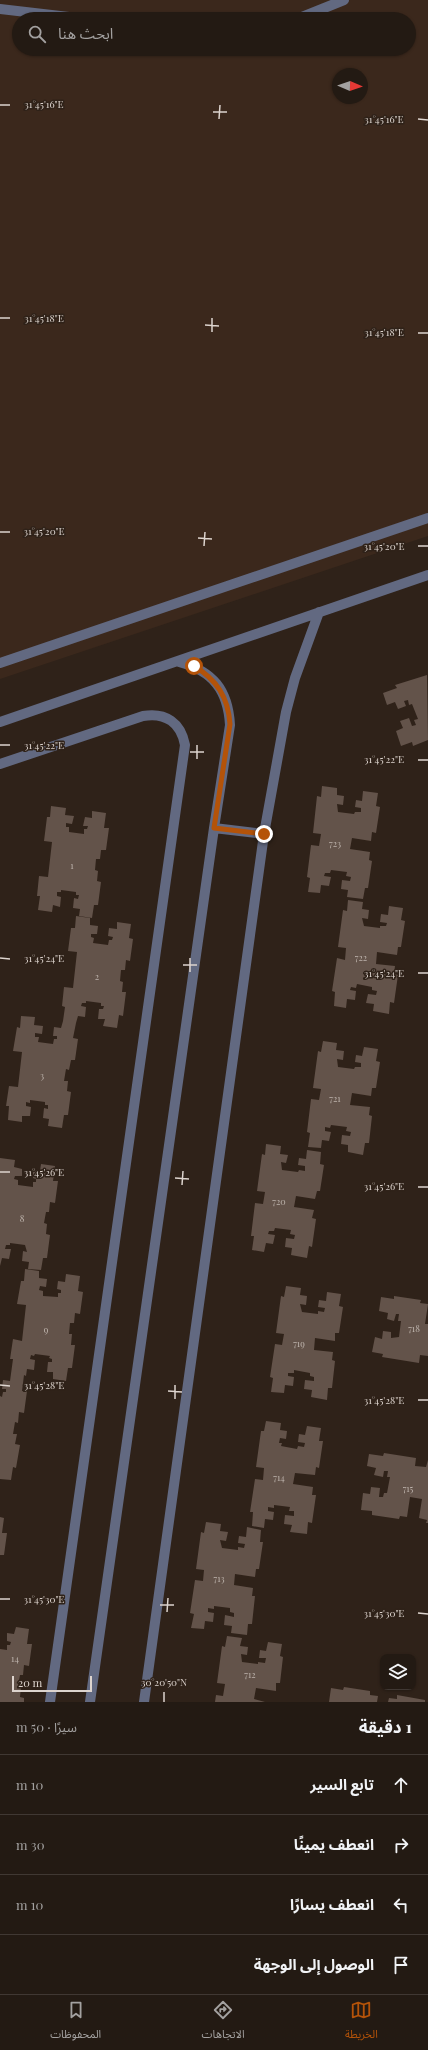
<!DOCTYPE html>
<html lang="ar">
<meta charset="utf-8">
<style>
:root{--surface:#231a13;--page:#2f2721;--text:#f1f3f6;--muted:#a3a1a0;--line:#403833;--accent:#b45309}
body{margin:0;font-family:"Playfair Display","Noto Sans Arabic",serif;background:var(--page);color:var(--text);direction:rtl}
.controls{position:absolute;right:12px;bottom:12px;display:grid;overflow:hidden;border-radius:8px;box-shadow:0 1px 3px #0004}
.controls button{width:36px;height:36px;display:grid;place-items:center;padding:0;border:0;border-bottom:1px solid var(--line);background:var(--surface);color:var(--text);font:20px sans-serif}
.compass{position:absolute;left:332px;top:68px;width:36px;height:36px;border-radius:50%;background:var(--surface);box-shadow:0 1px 3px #0004;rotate:92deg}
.scale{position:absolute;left:12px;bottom:10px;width:80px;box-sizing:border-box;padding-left:4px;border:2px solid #ddd4ce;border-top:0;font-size:11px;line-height:14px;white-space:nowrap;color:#ddd4ce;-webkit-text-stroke:3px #2f2219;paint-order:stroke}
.stop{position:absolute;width:12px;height:12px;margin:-9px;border:3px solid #b45309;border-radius:50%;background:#fff}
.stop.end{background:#b45309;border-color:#fff;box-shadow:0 1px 4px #0008}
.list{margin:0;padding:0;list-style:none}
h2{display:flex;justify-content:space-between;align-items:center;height:52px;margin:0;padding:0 16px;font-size:17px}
h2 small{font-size:13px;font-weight:400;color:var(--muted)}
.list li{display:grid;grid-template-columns:26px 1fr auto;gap:12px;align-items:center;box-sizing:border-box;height:60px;padding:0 16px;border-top:1px solid var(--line)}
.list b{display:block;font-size:15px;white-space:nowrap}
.list em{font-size:13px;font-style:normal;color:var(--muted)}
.icon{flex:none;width:22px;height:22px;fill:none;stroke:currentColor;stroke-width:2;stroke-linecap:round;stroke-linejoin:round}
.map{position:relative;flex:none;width:428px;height:1702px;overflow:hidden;direction:ltr}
.search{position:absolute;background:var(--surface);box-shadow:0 1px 3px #0004;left:12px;right:12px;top:12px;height:44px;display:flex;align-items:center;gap:10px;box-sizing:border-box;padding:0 14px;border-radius:22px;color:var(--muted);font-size:15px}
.sheet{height:292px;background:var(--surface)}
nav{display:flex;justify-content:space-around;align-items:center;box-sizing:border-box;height:56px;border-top:1px solid var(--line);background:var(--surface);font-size:11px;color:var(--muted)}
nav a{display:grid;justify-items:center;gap:2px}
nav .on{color:var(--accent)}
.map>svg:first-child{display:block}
</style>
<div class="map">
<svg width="428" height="1702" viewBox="0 0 428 1702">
<rect width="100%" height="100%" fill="#2f2219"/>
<!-- built -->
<path fill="#3b281c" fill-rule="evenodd" d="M0,0H428V536L0,679ZM19,19H409V49H19ZM338,74H362V98H338Z"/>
<!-- building -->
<path fill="#63534a" d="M427,675L428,740L413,746L412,742L401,746L396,731L403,728L400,721L409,718L412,726L416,725L414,720L418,719L412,704L409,705L408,700L404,701L406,706L398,709L395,702L387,705L383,693L397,688L395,685Z
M322,786L337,788V795L344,796L343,805L337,804L338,812L354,814L355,812H361V808L355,807L356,800L362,801L363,791L378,793L376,806L380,807L376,833L372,832L371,841L352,838L350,849L370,852L369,860L372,861L368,888H365L363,899L347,897L348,890L341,889L342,880L350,881L351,877L346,876L347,872L331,870L330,873H325L324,876L331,877L329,886L321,885L320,893L308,892L310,878L307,877L311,845L319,846L321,834L313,833L317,796L321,797Z
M51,806L66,808L65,815L74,816L72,824L66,823V827H69V832L84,834V829H87L88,826H83L85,817L92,818V811L106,813L104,828H109L106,850H101L100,859H96L95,870L98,871L97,881L101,882L98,905H94L92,918L79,916L80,909L73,908L74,898L78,899L79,895H76V892L61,890V892H57V896L61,897L60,907L53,905L52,912L38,910L40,896H37L39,876L48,877L52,842L44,841L47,817H50Z
M348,900L363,902L362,909L369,910L368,919L362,918L364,926L380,928V926H386L387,923L380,922L381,914L388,915L389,906L403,908L401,920L405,921L401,947H398L397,955L377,952L376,964L395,966L394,974L398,975L394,1003L390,1002L389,1014L373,1011L374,1004L366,1003L368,994L376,995L377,991L372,990V987L357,984L356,988L351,987L350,990L356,991L355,1000L347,999L346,1008L334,1006L335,992L332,991L337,958L345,960L346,948L338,947L343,910L347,911Z
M76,916L90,918V925L98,926L97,934H91V937L94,938L93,943L108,945L109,940H112L113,937L108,936L109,928L117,929V922L131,924L129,938L133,939L130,961L126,960L125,970H121L120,981L123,982L122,992H126L123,1016L119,1015L117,1028L103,1026L105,1019H98L99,1009H103L104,1006H101V1003L86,1001V1003H82L81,1006L86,1007L85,1017L78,1016L76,1023L73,1038L78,1039L75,1060H71L69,1070L66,1069L64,1081H68L67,1091L71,1092L68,1115H64L62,1128L48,1126L49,1119L43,1118L44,1108L48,1109V1105H45V1102L30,1100V1103L26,1102V1106L31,1107L30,1116H22V1122L8,1120L9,1106H6L9,1086L18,1087L22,1052L13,1051L17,1027L20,1028L21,1016L35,1017L34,1025L43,1026L42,1034L35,1033V1037H39L38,1042L53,1044L54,1039H57V1036H53L54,1027L61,1028L63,1021L65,1007L62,1006L64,987L73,988L77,952L68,951L71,928H75Z
M323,1041L337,1043L336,1050L344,1051L343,1060L337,1059L338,1067L354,1069L355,1067H361V1063L355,1062L356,1055L362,1056L364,1047L378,1049L376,1061L380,1062L376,1088H372L371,1096L352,1093L350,1105L370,1107L369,1115L372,1116L369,1143H365L363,1155L348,1152V1145L341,1144L342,1135L350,1136L351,1132L346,1131L347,1127L331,1125L330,1128L325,1127V1131L331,1132L329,1141L322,1140L321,1148L308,1147L310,1133L307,1132L311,1099L319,1100L321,1089L313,1088L318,1051L321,1052Z
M266,1144L281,1146L280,1154L288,1155L286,1163L281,1162L282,1170L298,1172L299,1170L305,1171V1166L298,1165L299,1158L306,1159L307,1150L321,1152L320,1164L324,1165L320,1191H317L315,1199L296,1196L294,1207L314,1210L312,1218L316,1219L312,1247L309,1246L307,1258L291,1255L292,1248L285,1247L286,1238L294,1239L295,1235L290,1234L291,1230L275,1228L274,1231H269L268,1234L275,1235L273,1244L266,1243L264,1252L252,1250L254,1236H251L255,1203L263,1204L265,1192L257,1191L262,1154L265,1155Z
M0,1158L15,1160L14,1167L22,1169V1176H15L14,1179L18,1180V1185L33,1187V1182H36V1179L33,1178V1170L40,1171L41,1164L55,1166L53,1181H58L55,1203L50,1202L49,1212H46L44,1223L47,1224L46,1234L50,1235L47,1258H43L41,1270L28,1269L29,1262L22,1261L23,1251L27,1252L25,1245L10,1243V1245H6L5,1249H11L9,1259L2,1258L0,1266Z
M25,1269L39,1271V1278L47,1279L46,1287L40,1286L39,1290L43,1291V1296L58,1297V1293H61V1290L57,1289L58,1281L65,1282L66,1274L80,1276L78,1291L83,1292L80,1314L75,1313L74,1323H70L69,1334H72L71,1345H75L72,1368H68L66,1381L53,1379V1372H47L48,1362H52V1359L49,1358L50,1356L35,1354L34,1356L31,1355L30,1359L35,1360L34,1370L27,1369L26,1376L24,1375L22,1391H27L24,1413L19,1412L18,1423L15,1422L13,1434H17L15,1444L20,1445L16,1468L13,1467L11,1480L0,1479V1396L2,1397L3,1392H6V1389H2L3,1380L10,1381L13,1359H10L13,1339L22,1341L26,1305L17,1304L21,1281H24Z
M286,1286L301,1288L300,1295L307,1296L306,1305L300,1304L302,1312L318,1314V1311L324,1312L325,1308L318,1307L319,1300L326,1301L327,1292L341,1294L339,1306L343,1307L339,1333H335V1341L315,1338L314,1350L333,1352L332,1360L335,1361L332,1388H328L327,1400L311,1397L312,1390L304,1389L305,1380L314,1381V1377L310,1376V1373L294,1370V1373H288V1376L294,1377L293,1386L285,1385L284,1393L271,1392L273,1378L270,1377L275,1344L282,1345L284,1334L276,1333L281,1296L284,1297Z
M394,1296L421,1300L420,1303L428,1304L425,1324H428V1356L420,1355L419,1363L382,1357L383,1354L372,1352L375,1337L382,1339L383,1331L391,1332V1338L399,1337L401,1321H398L399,1314H396L394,1321L387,1319L388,1313L379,1311L381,1297L394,1299Z
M266,1421L281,1423L280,1430L287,1431L286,1439L280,1438L279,1443H282L281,1446L297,1449L298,1446L304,1447L305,1443L298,1442L299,1434L305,1435L307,1426L321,1428L319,1441H323L319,1468L316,1467L315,1475L295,1473L293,1484L313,1487L312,1495H316L312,1523L308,1522L307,1534L290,1532L292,1525L284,1524L285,1515L294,1516V1511H289L290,1507L274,1505V1508L268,1507V1511L274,1512L273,1520L265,1519L264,1528L252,1526L253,1512H250L255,1479L263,1480L264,1468L256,1467L261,1431H264Z
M384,1453L416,1458L415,1466L426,1467L428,1460V1523H426L427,1520L419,1518L422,1499L410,1497L407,1517L400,1516L399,1519L372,1515V1511L361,1510L363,1493L370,1494L371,1487L380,1488L379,1497H383L384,1493H387L390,1477H387L388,1471H384L383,1477L374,1475L376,1468L367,1466L369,1454L383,1456Z
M0,1517L4,1518L2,1533H7L4,1555H0Z
M206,1522L221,1524L220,1531L228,1532L226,1541L220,1540L222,1548L238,1550V1547L244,1548L245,1544L238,1543L239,1536L246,1537L247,1527L261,1530L260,1542H263L259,1569H256L255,1577L235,1574L234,1585L253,1588L252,1596H255L252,1624H248L247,1635L231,1633L232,1626L224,1625L225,1615L234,1617V1613L230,1612V1608L214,1606V1609L208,1608V1612L214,1613L213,1622L205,1621L204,1629L191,1628L194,1614L190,1613L195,1580L203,1581L204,1570L196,1569L201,1532L204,1533Z
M16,1627L29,1629L27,1644H32L29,1666L24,1665L23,1675H20L18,1686L21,1687L20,1697L24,1698V1702H0V1649L7,1650V1645H10L11,1642L7,1641V1633L14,1634Z
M227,1636L242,1638L240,1646L248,1647L247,1655L241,1654L242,1662L258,1664V1662L265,1663L266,1658H259L260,1650L266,1651L268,1642L282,1644L280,1656L283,1657L280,1683H276V1691L256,1688L254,1699L265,1702H215L216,1695L223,1696L225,1684L217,1683L222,1646L225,1647Z
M344,1687L370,1691V1695L378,1696L377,1702H329L331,1688L343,1690Z
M397,1695L425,1700V1702H388L389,1698L397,1699Z"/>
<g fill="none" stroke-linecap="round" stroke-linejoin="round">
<!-- minor -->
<path stroke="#626981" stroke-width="10" d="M0,9L86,19
M297,19L344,0
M0,663L428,518
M0,722L428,575
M0,764L143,716C166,712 181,723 185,745L50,1702
M214,828L264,834
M90,1702L214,828L230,725C228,690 213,671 179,662
M144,1702L264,834L286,712L295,678L319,612"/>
</g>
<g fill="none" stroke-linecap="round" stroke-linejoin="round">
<!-- route -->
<path stroke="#b45309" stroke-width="5" d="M194,666C217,680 228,697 230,724L214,828L264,834"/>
</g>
<!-- ticks -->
<path fill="none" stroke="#ddd4ce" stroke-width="1.5" d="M0,105H10M213,112H227M219,119L220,105M418,119L428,120M0,318H10M205,325L219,326M212,332V318M418,333H428M0,532H10M198,538L212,539M204,546L205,532M418,546H428M0,745H10M190,752H204M197,759V745M418,760H428M0,958L10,959M183,965H197M190,972V958M418,973H428M0,1172H10M175,1178L189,1179M182,1185L183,1171M418,1187H428M0,1385L10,1386M168,1391L182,1392M175,1399V1385M418,1400H428M0,1599H10M160,1605H174M167,1612L168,1598M418,1613L428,1614M164,1702V1692"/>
<g text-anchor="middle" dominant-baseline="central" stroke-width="3" stroke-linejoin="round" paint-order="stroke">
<!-- number labels -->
<g font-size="9" fill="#beb4ad">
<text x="335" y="843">723</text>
<text x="72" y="865">1</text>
<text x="361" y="957">722</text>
<text x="97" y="976">2</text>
<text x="42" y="1075">3</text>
<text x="335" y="1098">721</text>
<text x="279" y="1201">720</text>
<text x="22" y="1218">8</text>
<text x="414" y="1328">718</text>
<text x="46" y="1329">9</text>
<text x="299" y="1343">719</text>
<text x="279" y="1477">714</text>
<text x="408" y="1488">715</text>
<text x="219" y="1578">713</text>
<text x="15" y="1658">14</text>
<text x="250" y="1674">712</text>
</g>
</g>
<g font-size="10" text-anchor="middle" fill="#ddd4ce" stroke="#2f2219" stroke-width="3" stroke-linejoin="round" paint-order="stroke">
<text x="44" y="108">31°45'16"E</text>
<text x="384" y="123">31°45'16"E</text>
<text x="44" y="322">31°45'18"E</text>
<text x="384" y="336">31°45'18"E</text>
<text x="44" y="535">31°45'20"E</text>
<text x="384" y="550">31°45'20"E</text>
<text x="44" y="749">31°45'22"E</text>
<text x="384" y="763">31°45'22"E</text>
<text x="44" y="962">31°45'24"E</text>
<text x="384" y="977">31°45'24"E</text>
<text x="44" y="1176">31°45'26"E</text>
<text x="384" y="1190">31°45'26"E</text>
<text x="44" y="1389">31°45'28"E</text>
<text x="384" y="1404">31°45'28"E</text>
<text x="44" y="1603">31°45'30"E</text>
<text x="384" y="1617">31°45'30"E</text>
<text x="164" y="1686">30°20'50"N</text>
</g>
</svg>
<div class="controls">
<button><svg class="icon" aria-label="layers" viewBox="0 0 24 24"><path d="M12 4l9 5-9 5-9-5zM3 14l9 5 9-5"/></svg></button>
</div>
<svg class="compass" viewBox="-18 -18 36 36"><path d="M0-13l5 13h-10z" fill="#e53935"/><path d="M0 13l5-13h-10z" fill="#a3a1a0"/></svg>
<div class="scale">20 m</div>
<div class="stop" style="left:194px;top:666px"></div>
<div class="stop end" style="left:264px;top:834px"></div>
<div class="search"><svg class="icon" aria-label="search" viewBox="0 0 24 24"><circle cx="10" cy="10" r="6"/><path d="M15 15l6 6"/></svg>ابحث هنا</div>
</div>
<section class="sheet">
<h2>1 دقيقة<small>سيرًا · 50 m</small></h2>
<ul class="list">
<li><svg class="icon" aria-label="ahead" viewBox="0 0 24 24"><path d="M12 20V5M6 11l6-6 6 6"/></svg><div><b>تابع السير</b></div><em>10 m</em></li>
<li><svg class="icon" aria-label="right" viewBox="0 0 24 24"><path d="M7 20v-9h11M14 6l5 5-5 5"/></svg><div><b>انعطف يمينًا</b></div><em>30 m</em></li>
<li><svg class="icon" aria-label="left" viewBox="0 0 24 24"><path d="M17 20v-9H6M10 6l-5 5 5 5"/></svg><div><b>انعطف يسارًا</b></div><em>10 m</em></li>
<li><svg class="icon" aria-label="arrive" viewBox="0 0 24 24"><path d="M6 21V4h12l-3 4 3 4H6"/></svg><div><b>الوصول إلى الوجهة</b></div></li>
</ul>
</section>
<nav>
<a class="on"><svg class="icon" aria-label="map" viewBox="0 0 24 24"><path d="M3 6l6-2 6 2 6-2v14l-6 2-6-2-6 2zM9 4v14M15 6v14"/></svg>الخريطة</a>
<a><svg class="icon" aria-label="directions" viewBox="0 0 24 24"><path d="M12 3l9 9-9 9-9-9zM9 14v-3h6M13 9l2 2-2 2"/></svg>الاتجاهات</a>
<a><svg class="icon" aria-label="saved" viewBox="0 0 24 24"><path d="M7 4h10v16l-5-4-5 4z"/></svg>المحفوظات</a>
</nav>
